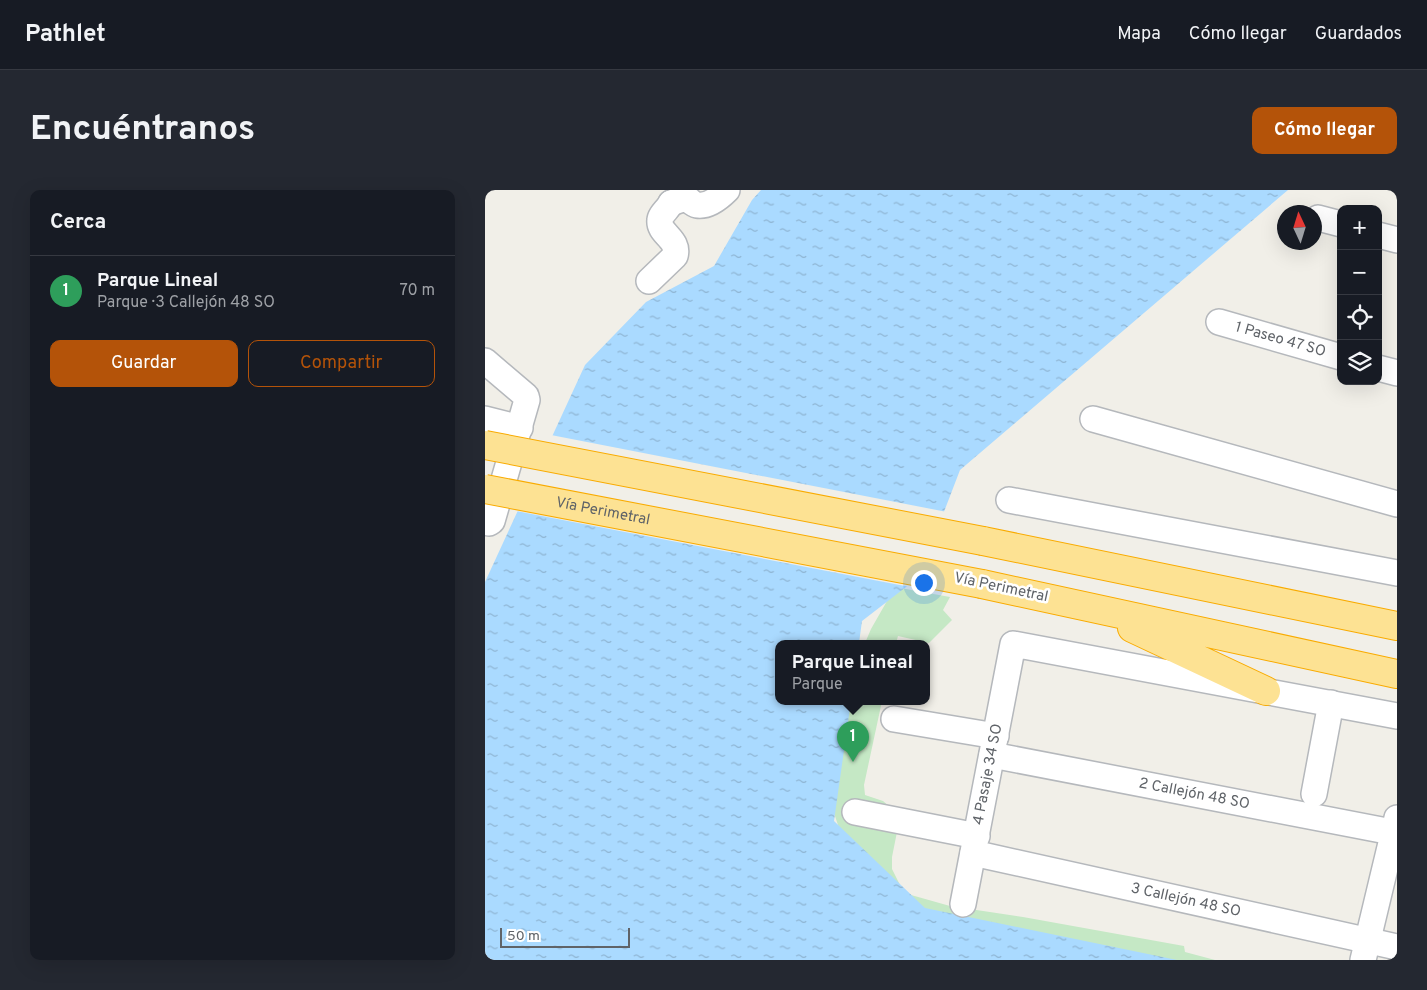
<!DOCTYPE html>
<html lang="es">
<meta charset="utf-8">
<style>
:root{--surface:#171b24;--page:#242831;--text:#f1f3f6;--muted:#9ea1a6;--line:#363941;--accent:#b45309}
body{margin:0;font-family:Overpass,sans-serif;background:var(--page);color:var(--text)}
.controls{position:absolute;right:15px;top:15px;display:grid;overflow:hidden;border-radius:10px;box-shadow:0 5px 20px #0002}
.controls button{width:45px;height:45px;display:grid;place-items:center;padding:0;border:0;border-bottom:1px solid var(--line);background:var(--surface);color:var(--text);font:25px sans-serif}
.compass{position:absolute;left:792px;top:15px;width:45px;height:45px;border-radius:50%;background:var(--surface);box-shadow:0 5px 20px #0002;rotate:356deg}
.scale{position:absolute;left:15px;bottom:12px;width:130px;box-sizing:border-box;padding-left:5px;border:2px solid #5f6368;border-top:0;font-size:14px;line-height:18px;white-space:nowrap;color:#5f6368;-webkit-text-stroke:4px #fff;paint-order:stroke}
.you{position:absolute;left:438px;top:392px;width:18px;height:18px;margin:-12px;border:4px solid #fff;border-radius:50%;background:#1a73e8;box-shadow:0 0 0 8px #1a73e833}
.badge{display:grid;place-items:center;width:32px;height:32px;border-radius:50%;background:var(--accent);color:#fff;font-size:16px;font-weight:700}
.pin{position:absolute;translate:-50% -41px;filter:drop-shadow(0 1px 2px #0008)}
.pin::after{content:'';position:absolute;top:26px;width:18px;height:15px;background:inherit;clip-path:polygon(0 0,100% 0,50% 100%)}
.popup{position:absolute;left:290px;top:450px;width:155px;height:65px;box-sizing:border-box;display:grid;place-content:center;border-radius:10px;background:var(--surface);filter:drop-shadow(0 1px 4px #0005);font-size:16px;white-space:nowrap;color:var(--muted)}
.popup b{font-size:19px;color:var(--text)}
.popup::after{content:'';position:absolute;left:50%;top:100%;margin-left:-10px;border:10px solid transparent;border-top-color:var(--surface)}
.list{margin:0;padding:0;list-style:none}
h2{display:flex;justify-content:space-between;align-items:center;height:65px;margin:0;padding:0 20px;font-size:21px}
h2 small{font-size:16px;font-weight:400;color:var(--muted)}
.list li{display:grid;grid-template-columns:32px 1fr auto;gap:15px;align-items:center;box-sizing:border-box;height:70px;padding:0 20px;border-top:1px solid var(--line)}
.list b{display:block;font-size:19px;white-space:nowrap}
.list p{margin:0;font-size:16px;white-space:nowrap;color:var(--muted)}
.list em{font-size:16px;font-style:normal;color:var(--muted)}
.actions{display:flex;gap:10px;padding:15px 20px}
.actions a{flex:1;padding:11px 0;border:1px solid var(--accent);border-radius:10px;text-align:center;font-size:18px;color:var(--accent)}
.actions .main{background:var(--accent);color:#fff}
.icon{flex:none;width:28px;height:28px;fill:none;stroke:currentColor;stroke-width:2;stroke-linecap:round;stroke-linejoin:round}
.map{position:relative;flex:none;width:912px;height:770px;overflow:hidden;border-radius:10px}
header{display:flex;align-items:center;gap:30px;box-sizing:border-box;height:70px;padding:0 25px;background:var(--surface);border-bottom:1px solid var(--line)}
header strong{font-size:24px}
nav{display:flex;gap:28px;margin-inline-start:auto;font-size:18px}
.intro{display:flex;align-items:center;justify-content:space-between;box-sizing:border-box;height:120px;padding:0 30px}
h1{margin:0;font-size:35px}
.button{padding:12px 22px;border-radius:10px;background:var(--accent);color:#fff;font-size:18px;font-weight:700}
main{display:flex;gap:30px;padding:0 30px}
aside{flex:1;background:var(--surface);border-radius:10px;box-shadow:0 5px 20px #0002}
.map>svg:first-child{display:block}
</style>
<header>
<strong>Pathlet</strong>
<nav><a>Mapa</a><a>Cómo llegar</a><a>Guardados</a></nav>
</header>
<div class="intro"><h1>Encuéntranos</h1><a class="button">Cómo llegar</a></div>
<main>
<aside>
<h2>Cerca<small></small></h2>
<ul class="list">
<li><span class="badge" style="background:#2e9e5b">1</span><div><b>Parque Lineal</b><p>Parque · 3 Callejón 48 SO</p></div><em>70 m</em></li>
</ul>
<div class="actions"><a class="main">Guardar</a><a>Compartir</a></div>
</aside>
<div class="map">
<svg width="912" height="770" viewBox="0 0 912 770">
<defs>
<pattern id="water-ripples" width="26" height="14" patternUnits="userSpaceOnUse" patternTransform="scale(1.25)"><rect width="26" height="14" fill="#aadaff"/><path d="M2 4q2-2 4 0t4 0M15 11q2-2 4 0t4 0" fill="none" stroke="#8eb4d2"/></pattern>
</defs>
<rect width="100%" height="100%" fill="#f1efe8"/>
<!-- green -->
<path fill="#c5e8c5" d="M410,397L465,407L458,420L467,430L444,453L413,446L411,453H380L386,439Z
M358,511H397L379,595L380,605L398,611L412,623L413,637L407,667V679L419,703L465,716L538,727L699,756L700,762L730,770H576L463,748L356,644L347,617Z"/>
<!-- water -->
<path fill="url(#water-ripples)" d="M276,0H803L475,280L434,387L377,431L374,453H294V511H366L349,631L440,718L692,770H0V392L100,175L161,112L229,76L267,10Z"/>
<!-- pier -->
<path fill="#f1efe8" d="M66,245L462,322L436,388L425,397L31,321Z"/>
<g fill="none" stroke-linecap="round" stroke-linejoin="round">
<!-- minor casing -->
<g stroke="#b5b8bc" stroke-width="28">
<g id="minor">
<path d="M186,13L201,8C205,10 207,14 212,15C223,17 235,7 242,0"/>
<path d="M833,28L856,34"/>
<path d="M893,45L912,50"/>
<path d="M164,91L190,66C195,49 173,44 175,30C175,25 183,19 186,13"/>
<path id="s1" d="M734,132L856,167"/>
<path d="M0,171L41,206L42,210L7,331L4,333L0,332"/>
<path d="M893,178L912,183"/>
<path d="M0,229L35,238"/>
<path d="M608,229L912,314"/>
<path d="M524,310L912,383"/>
<path d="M409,529L511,546"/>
<path id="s2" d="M507,565L912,643"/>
<path d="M829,604L846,513"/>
<path d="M370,622L492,646"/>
<path id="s3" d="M488,663L912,757"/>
<path id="s4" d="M478,714L528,454L912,526"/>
<path d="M878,770L912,628"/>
</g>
</g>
<!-- highway casing -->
<g stroke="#f9ab00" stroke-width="30">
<path id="highway" d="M498,351L912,436
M497,394L912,484
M647,438L781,501"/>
</g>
<!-- minor -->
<use href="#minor" stroke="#fff" stroke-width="25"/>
<!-- highway -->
<use href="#highway" stroke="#fde293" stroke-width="28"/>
<!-- highway-bridge casing -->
<g stroke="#f9ab00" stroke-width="30" stroke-linecap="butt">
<g id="highway-bridge">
<path d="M0,255L498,351"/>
<path id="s5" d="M0,299L497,394"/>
</g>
</g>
<!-- highway-bridge -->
<use href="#highway-bridge" stroke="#fde293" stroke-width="28"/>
</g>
<g text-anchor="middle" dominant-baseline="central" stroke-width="5" stroke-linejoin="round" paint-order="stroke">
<!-- street labels -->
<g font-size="15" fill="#5f6368" stroke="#fff">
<text stroke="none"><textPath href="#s1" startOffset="64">1 Paseo 47 SO</textPath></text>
<text stroke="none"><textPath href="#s5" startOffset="120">Vía Perimetral</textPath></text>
<text transform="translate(516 398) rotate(12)">Vía Perimetral</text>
<text stroke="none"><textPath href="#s4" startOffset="132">4 Pasaje 34 SO</textPath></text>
<text stroke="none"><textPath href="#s2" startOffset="206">2 Callejón 48 SO</textPath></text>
<text stroke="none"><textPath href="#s3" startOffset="218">3 Callejón 48 SO</textPath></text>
</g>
</g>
</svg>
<div class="controls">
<button>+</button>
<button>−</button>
<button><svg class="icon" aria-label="locate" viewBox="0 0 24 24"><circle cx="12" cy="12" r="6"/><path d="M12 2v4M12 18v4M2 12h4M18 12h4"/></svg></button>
<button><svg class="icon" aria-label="layers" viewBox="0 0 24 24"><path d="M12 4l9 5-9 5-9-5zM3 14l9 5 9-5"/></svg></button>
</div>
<svg class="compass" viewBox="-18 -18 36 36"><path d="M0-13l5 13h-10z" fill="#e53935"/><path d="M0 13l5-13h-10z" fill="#9ea1a6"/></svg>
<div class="scale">50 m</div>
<div class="you"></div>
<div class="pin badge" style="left:368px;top:572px;background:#2e9e5b">1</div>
<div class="popup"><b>Parque Lineal</b>Parque</div>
</div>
</main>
